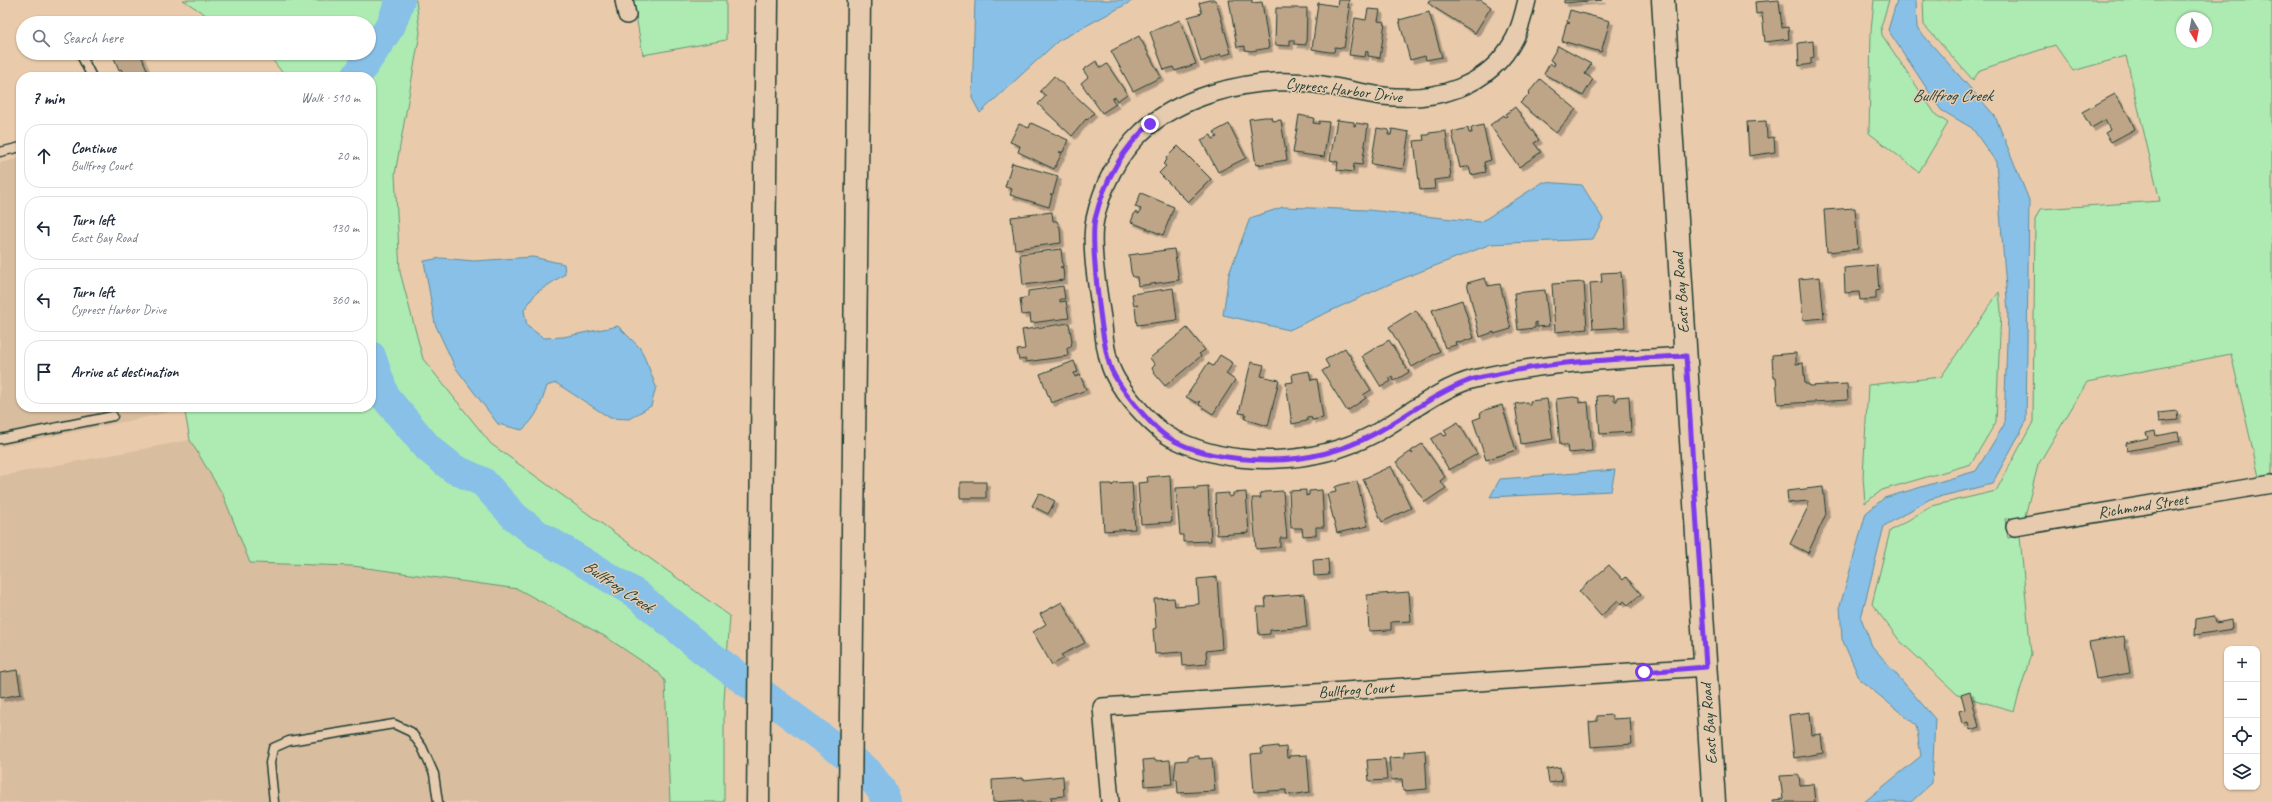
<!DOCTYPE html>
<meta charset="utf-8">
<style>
:root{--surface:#fff;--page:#f6f6f7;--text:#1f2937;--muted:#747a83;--line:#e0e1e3}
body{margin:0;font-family:Caveat,sans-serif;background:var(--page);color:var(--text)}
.controls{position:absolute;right:12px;bottom:12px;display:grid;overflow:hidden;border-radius:8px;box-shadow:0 1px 3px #0004}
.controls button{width:36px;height:36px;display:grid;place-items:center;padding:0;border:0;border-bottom:1px solid var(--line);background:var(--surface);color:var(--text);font:20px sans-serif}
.compass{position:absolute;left:2176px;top:12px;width:36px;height:36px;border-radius:50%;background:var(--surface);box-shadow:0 1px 3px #0004;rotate:170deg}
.stop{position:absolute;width:12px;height:12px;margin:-9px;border:3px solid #7c3aed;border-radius:50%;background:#fff}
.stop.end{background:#7c3aed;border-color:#fff;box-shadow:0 1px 4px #0008}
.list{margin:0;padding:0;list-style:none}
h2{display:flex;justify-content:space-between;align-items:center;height:52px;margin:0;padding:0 16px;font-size:17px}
h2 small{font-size:13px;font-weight:400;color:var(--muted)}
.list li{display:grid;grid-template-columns:26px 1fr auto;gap:12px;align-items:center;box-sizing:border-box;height:64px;margin:0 8px 8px;padding:0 8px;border:1px solid var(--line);border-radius:16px}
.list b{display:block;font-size:15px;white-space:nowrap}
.list p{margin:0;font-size:13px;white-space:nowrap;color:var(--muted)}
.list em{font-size:13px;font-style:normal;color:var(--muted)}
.icon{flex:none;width:22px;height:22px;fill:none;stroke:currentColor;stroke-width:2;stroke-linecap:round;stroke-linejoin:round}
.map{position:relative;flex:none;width:2272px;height:802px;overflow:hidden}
.search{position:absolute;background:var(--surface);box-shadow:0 1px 3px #0004;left:16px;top:16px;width:360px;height:44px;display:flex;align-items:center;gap:10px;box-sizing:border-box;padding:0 14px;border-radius:22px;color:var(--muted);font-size:15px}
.panel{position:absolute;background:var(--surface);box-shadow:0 1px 3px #0004;left:16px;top:72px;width:360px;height:340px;border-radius:16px}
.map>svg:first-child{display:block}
</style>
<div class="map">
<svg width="2272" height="802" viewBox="0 0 2272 802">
<defs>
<filter id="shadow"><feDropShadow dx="3.5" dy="3.5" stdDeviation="0" flood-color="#0004"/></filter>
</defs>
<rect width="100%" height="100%" fill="#e9cbac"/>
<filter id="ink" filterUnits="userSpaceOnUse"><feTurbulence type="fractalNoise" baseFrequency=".025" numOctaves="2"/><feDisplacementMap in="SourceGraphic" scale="8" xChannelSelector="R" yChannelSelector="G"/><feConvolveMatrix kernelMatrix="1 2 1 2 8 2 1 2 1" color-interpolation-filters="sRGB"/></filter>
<g filter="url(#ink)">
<!-- built -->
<path fill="#d8bd9f" d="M21,158V407H165L167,413L0,447V163Z
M190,440L223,495L250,563L353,566L518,589L606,637L658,672L665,681L670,802H0V476Z"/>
<!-- green -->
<path fill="#adebb2" stroke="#669473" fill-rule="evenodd" d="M183,0H416L420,33L395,174L400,272L423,359L491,444L730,616L724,701V802H670L665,681L658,672L606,637L518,589L353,566L250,563L223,495L190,440L184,407H371V77H286L267,53H369V23H218Z
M633,0H726V40L643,55Z
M1874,0H1889L1881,27L1882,35L1936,115L1948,123L1919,172L1869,133L1871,31Z
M1923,0H2272V474L2259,477L2231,354L2087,382L2038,465L2025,516L2005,519L2008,538L2020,536L2031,654L2014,711L1958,695L1900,641L1872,604L1890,531L1932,506L1996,491L2033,422L2035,220L2040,209L2160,201L2126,56L2073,71L2055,45L1980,70L1973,80L1924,25ZM2182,18H2206V42H2182Z
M1999,292L2001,311L1996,422L1971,464L1882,490L1865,503L1863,477L1868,385L1941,377Z"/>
<!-- water -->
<path fill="#88c0e7" stroke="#5e8c9f" d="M975,0H1134L1058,41L980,113L972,98Z
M1897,0H1916L1917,28L1995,116L2029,200L2026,422L1992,484L1930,499L1884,526L1861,618L1872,646L1935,719L1932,783L1911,802H1864L1921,756L1916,725L1860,680L1842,639L1840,606L1866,513L1884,498L1976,471L2004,425L2008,312L1996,162L1972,128L1941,110L1888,30Z
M1543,182L1582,185L1603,219L1593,239L1491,244L1394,282L1289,330L1223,315L1229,274L1250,218L1283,207L1368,210L1481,222Z
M533,257L564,264L565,274L536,293L524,310L527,326L544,338L563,337L618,326L640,348L649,368L656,387L651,406L629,419L610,418L556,383L547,386C541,404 537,418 522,430L498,424L455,367L435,324L424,261L441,258L474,261Z
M1615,470L1611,491L1490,497L1500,479Z"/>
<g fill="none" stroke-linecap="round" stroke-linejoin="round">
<!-- river -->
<path stroke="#88c0e7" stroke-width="30" d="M356,77L391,25L400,0
M371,356L385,397L428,448L454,469L483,482L515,517L537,534L636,594L703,650L867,771L882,791L886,802"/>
</g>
<!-- building -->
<path fill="#bea588" stroke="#1f3d34" filter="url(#shadow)" d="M1209,0H1216L1231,53L1221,56V54L1201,62L1188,17L1202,13L1199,3Z
M1229,0H1252V3L1262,2L1269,48L1251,51L1245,50V46L1237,47Z
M1338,0H1349L1348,8H1350L1344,48L1335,47L1334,52H1329L1312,49L1318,3L1337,6Z
M1429,0H1481L1491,7L1475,33L1435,8L1428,3Z
M1564,0H1602L1564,3Z
M1779,0L1782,28L1788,27L1789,39L1765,42L1762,13L1756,14L1755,2Z
M1276,8H1307L1306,45L1294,44V40H1290V46L1275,45Z
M1368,9L1380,10L1378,21L1385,22L1380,58L1368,56V52L1366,51L1365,57L1349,55L1355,18L1366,20Z
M1570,10L1610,21L1601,52L1562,41L1566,24L1570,23L1567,22Z
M1429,12L1442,57L1426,60L1425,56L1410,60L1399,20Z
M1180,20L1196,64L1175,71L1173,67L1164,70L1150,32Z
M1139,36L1161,77L1133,91L1111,51Z
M1813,41L1814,57L1811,58V64L1799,66L1798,43Z
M1558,46L1591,64L1585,74L1593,79L1583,96L1544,74L1550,63L1554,66L1555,63L1550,60Z
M112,53H140L150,77H125L121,69L119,70Z
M1096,61L1101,68L1107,64L1127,94L1117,101L1115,97L1112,99L1116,104L1102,113L1081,83L1088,77L1083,70Z
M1054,76L1094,113L1087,120L1086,119L1072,136L1038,104L1046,96L1040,91Z
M1540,79L1576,109L1556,133L1520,103L1530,93L1529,92Z
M2115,94L2129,116L2135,129L2111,142L2105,133L2110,130L2105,120L2091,128L2082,112Z
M1515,107L1539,140L1534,143L1541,152L1519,167L1490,125L1504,115L1505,117L1507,116L1506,114Z
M1299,115L1314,118L1313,123L1319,124V121L1329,122L1324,157L1293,153Z
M1265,117H1271L1272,121L1281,120L1287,160L1256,165L1249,119Z
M1337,120L1354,122V126H1355L1356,123L1368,125L1362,165L1354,164L1353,172L1337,170L1338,162L1330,160Z
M1766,121L1767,138L1774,137L1775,152L1749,156L1747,122Z
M1031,123L1068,140L1063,152H1059L1062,153L1054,169L1018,152L1020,146L1010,142L1019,124L1029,128Z
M1229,124L1246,158L1218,172L1201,140L1211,135L1213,139L1217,137L1214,132Z
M1483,125L1491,160L1484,162L1486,172L1471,175L1469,166L1460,168L1452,132L1468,128L1469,133H1472L1471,128Z
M1377,128L1389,130L1388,135H1391L1392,129L1409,132L1403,169L1371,164Z
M1446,131L1451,178L1434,180L1435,189L1420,190L1414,141L1424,140L1423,135H1429V133Z
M1178,146L1211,179L1188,202L1159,173L1166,166L1163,164L1167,160L1166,158Z
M1012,163L1058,176L1053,194H1050L1052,195L1049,207L1010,195L1012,189L1005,187Z
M1141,193L1174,207L1163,235L1131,222L1135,212L1139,214L1141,209L1135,207Z
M1855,208L1858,249L1827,252L1824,210Z
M1052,212L1053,221H1057L1060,228L1061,243L1015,249L1011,217Z
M1061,249L1063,267H1060L1063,268L1064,280L1023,285L1020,254Z
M1174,249L1179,280L1138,286L1137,277H1133L1131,272L1129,255Z
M1877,265L1879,290L1876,291V299L1860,300L1859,292L1845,293L1844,268Z
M1621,272L1625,327L1593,329L1590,283L1602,282L1601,273Z
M1820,277L1824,318L1803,320L1799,279Z
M1485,278L1488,286L1500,284L1511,329L1494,334V332L1480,337L1467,283Z
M1584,282L1587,329L1555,332L1552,284Z
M1063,286L1065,299H1060V302L1066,301L1069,318L1031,323L1030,314L1022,315L1020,299L1028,297V291Z
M1173,288L1177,320L1137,325L1135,308L1138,305L1134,306L1132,294Z
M1545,290L1549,326L1537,327V322L1535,323V328L1518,330L1514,293Z
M1462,300L1474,338L1459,343L1458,341L1455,342L1456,345L1445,348L1432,310Z
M1416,310L1440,351L1412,367L1389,327Z
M1069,323L1072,341L1071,347L1067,348L1068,356L1026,362V359L1019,360L1017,350L1025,349L1022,330Z
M1187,328L1205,350L1199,354L1201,356L1165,386L1154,373L1152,368L1155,365L1150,358Z
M1389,340L1409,372L1394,381L1392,376L1389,378L1391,381L1381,387L1362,356Z
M1345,348L1371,390L1363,395L1366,398L1347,411L1322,371L1329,367L1325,360Z
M1796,353V364L1803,363L1805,384H1809V386L1847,384L1848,400L1778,404L1776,377H1773L1772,355Z
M1220,355L1233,363L1226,374L1235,380L1213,414L1199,405L1200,402L1199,401L1197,403L1186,397L1208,363L1213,366Z
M1074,361L1078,372L1074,373L1075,377L1080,375L1086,390L1051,403L1040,374Z
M1251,362L1264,365L1261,376L1279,380L1268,426L1245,419L1246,414L1239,413Z
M1309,371L1311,380L1317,379L1323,418L1312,420L1311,417L1307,418V421L1292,424L1286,383L1293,382L1292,374Z
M1614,395V401H1617V397L1629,396L1631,432L1600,434L1597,396Z
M1573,397L1579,398V403L1588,402L1592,451L1568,453L1567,445H1560L1556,399Z
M1547,399L1553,439L1521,444L1515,404L1527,402L1528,405H1530V401Z
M1502,405L1516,450L1486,460L1473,420L1481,417L1480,414L1485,410Z
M2177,411L2178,420L2159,422L2158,413Z
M1458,422L1477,454L1449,470L1431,439L1442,433L1444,436L1447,435L1444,430Z
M2155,431L2156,436L2178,432L2180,441L2127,451L2126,443L2148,438L2146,433Z
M1422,444L1445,477L1440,481L1446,488L1425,502L1396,462L1410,452L1413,454L1411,451Z
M1391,466L1411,508L1382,522L1363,479Z
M1170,475L1172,522L1141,524L1138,483L1148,482L1147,477Z
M1357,481L1368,526L1337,533L1327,494L1336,492L1335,487L1340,485Z
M960,482H986V498H960Z
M1132,482L1135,529L1104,531L1101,484H1112V486L1115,483Z
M1208,486L1211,541L1183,542V535H1180L1176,488L1194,487V489H1197V487Z
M1823,487L1826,514L1808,553L1790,544L1808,507V501L1788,503L1787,491Z
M1306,490V496L1309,495V491L1322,490L1324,527H1316V535L1303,536L1302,528H1291L1289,491Z
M1283,491L1287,538H1280V547L1256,549L1252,498H1261L1260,494L1265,492Z
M1246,492L1249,533L1217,535L1215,494L1229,493V497L1233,496V493Z
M1039,493L1055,501L1048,514L1032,506Z
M1328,559L1329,575L1314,576L1313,560Z
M1609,565L1623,580L1626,577L1641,594L1628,605L1624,601L1621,604L1618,600L1601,616L1579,591Z
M1217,577L1222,649L1206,651L1207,664L1183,666L1182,652L1155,654L1153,629L1156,628L1154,599L1174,598L1175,606L1199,604L1197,579Z
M1409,592L1411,621L1391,622V630L1369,631L1367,595Z
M1304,594L1307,627L1270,630V634L1259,635L1257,607H1266L1265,597Z
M1062,602L1085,643L1061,655L1064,658L1052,665L1033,632L1046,624L1040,614Z
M2214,616L2216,623L2231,620L2232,629L2195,635L2196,619Z
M2124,636L2130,673L2096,679L2089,642Z
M17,670L21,694L0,698V673Z
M1970,691L1979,727L1970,730L1968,722L1962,724L1959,711L1965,709L1961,694Z
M1810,712L1812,735L1821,734L1823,753L1794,758L1789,715Z
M1612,715V719L1630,718L1632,744L1591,747L1589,722L1597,721V716Z
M1278,746V748L1286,747L1287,758H1289V756L1307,755L1310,792L1291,795L1286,794V790L1254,792L1251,754L1262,753L1261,748Z
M1425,750L1427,789L1403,791L1402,779L1391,780L1389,758L1404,757V752Z
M1199,756V759L1212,758L1215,791L1178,793L1177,779H1174L1176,761L1188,760V757Z
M1154,759L1155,761L1170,760L1172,784L1145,786L1143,760Z
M1385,759L1387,780L1369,781L1367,760Z
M1560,767L1562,781L1549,783L1547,769Z
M1799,775L1800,785L1813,784L1815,802H1773V800L1783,799L1780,776Z
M1063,776L1064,796L1051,797L1052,802H1023V800L993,802L992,780L1023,778V780Z"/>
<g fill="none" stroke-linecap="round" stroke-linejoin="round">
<!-- lane casing -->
<g stroke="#1f3d34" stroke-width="11">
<path id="lane" d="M80,53L92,77
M0,152L21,147
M0,439L113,416
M274,802L270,763L273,748L289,741L394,724L411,732L422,747L434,774L438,802"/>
</g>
<!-- street casing -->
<g stroke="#1f3d34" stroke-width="20">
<path id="street" d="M624,0L627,15
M1527,0C1524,13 1521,26 1515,38C1489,88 1435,102 1383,96C1352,92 1322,82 1291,82C1243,80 1177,98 1142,132C1118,154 1102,187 1095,219C1089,248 1099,295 1103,325C1104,338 1106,352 1110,365C1117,388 1153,429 1174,439C1235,469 1315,465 1374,434C1405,417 1439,388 1474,379C1543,362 1615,360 1686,356
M2015,527L2272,484
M1110,802L1102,707L1706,667"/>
</g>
<!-- secondary casing -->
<g stroke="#1f3d34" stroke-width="25">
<path id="secondary" d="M1663,0L1714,802"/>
</g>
<!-- highway casing -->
<g stroke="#1f3d34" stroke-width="25">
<path id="highway" d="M758,802L767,0
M850,802L859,0"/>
</g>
<!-- lane -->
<use href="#lane" stroke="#e6cbae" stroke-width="8"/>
<!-- street -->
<use href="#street" stroke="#e6cbae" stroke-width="17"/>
<!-- secondary -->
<use href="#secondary" stroke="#e6cbae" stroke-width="22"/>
<!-- highway -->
<use href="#highway" stroke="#e6cbae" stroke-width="22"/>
</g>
</g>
<g fill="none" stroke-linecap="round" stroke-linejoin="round" filter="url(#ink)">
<!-- route -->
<path stroke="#7c3aed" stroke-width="5" d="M1150,124C1122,149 1104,182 1095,219C1090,242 1102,343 1110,366C1116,384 1150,425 1166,436C1195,455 1236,460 1270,460C1306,460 1343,451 1374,434C1405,417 1434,394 1468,381C1478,377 1491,376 1503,373C1562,360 1625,359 1686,356L1706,667L1644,672"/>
</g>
<g text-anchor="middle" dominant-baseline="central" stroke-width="3" stroke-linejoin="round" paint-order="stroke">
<!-- street labels -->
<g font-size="16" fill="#1f3d34" stroke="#e6cbae">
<text transform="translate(1344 90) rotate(7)">Cypress Harbor Drive</text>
<text transform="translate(1681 293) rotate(-94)">East Bay Road</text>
<text transform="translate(2143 506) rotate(-9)">Richmond Street</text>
<text transform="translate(1356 690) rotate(-4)">Bullfrog Court</text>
<text transform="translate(1709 724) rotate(-94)">East Bay Road</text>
</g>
<!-- water labels -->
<g font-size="17" font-style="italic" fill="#24443d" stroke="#e6cbae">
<text x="1952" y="95">Bullfrog Creek</text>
<text transform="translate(618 586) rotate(34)">Bullfrog Creek</text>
</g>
</g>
</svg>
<div class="controls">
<button>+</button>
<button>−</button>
<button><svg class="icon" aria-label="locate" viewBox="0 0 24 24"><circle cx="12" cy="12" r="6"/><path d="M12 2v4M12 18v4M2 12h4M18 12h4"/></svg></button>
<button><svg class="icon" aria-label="layers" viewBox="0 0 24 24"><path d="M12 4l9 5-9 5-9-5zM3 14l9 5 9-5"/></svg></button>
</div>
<svg class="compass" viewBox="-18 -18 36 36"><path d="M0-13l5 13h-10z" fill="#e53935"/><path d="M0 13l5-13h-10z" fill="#747a83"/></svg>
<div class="stop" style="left:1644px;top:672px"></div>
<div class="stop end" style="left:1150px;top:124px"></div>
<div class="search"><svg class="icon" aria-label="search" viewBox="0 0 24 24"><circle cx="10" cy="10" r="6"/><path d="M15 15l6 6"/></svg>Search here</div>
<section class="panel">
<h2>7 min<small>Walk · 510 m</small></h2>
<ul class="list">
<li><svg class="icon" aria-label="ahead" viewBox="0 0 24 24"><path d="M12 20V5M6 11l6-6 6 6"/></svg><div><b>Continue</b><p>Bullfrog Court</p></div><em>20 m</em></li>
<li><svg class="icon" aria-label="left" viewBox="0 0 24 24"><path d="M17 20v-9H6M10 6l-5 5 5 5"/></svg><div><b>Turn left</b><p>East Bay Road</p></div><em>130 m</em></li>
<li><svg class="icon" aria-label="left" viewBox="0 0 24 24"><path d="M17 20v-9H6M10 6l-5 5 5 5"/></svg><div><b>Turn left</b><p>Cypress Harbor Drive</p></div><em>360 m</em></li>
<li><svg class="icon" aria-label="arrive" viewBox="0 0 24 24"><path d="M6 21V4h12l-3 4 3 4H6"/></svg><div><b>Arrive at destination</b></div></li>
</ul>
</section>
</div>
